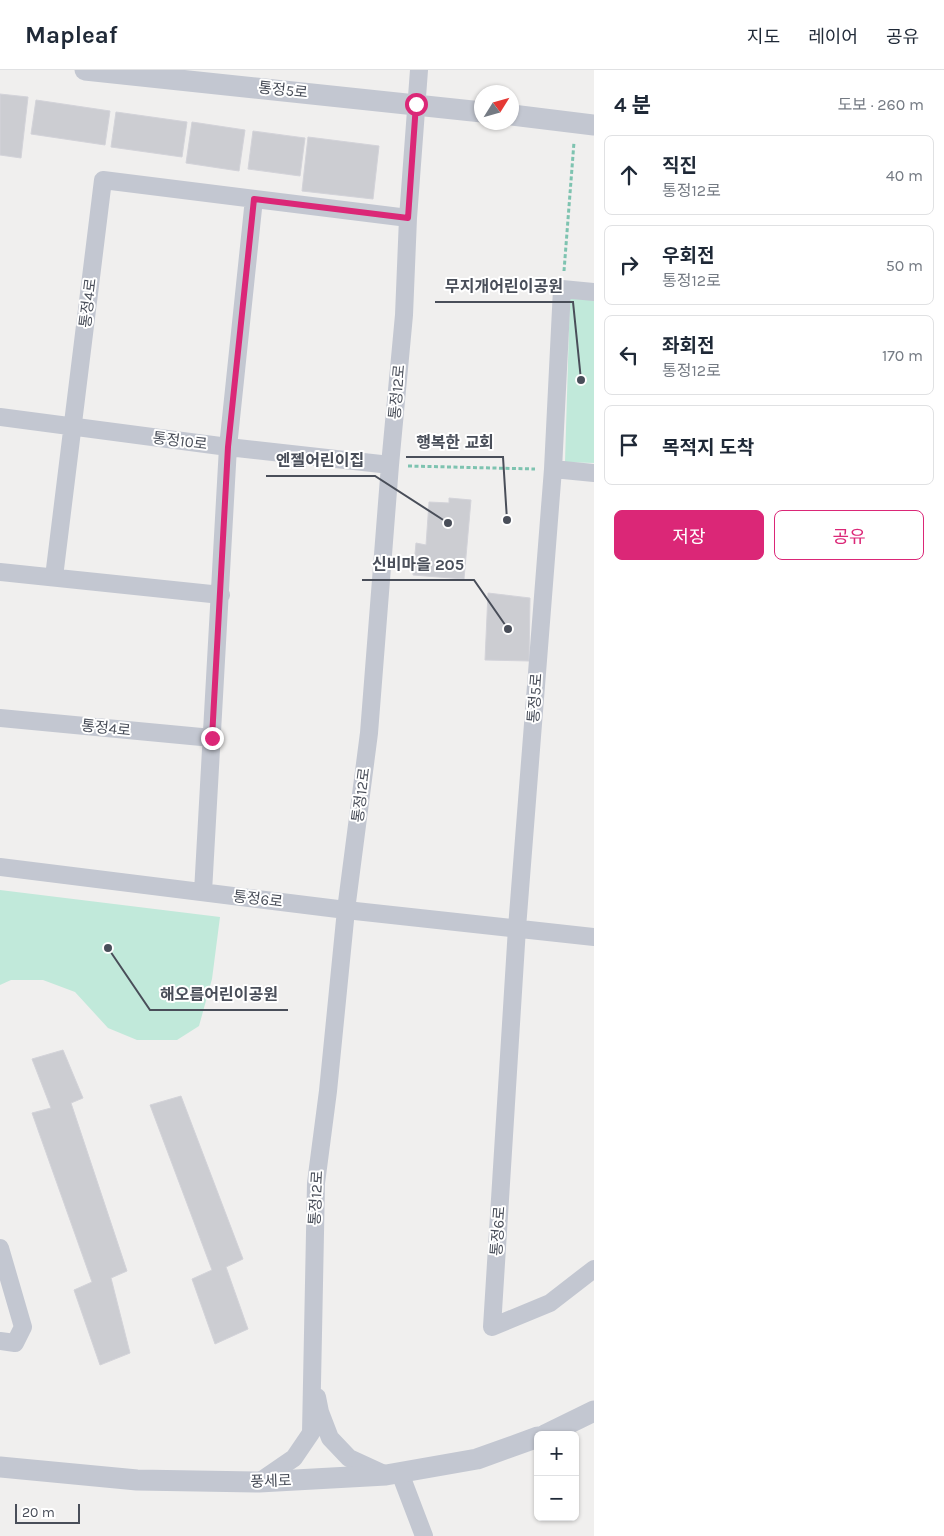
<!DOCTYPE html>
<html lang="ko">
<meta charset="utf-8">
<style>
:root{--surface:#fff;--page:#f6f6f7;--text:#1f2937;--muted:#747a83;--line:#e0e1e3;--accent:#db2777}
body{margin:0;font-family:Karla,"Noto Sans KR",sans-serif;background:var(--page);color:var(--text)}
.controls{position:absolute;right:15px;bottom:15px;display:grid;overflow:hidden;border-radius:8px;box-shadow:0 1px 4px #0004}
.controls button{width:45px;height:45px;display:grid;place-items:center;padding:0;border:0;border-bottom:1px solid var(--line);background:var(--surface);color:var(--text);font:25px sans-serif}
.compass{position:absolute;left:474px;top:15px;width:45px;height:45px;border-radius:50%;background:var(--surface);box-shadow:0 1px 4px #0004;rotate:53deg}
.scale{position:absolute;left:15px;bottom:12px;width:65px;box-sizing:border-box;padding-left:5px;border:2px solid #494e59;border-top:0;font-size:14px;line-height:18px;white-space:nowrap;color:#494e59;-webkit-text-stroke:4px #fff;paint-order:stroke}
.stop{position:absolute;width:15px;height:15px;margin:-11px;border:4px solid #db2777;border-radius:50%;background:#fff}
.stop.end{background:#db2777;border-color:#fff;box-shadow:0 1px 5px #0008}
.list{margin:0;padding:0;list-style:none}
h2{display:flex;justify-content:space-between;align-items:center;height:65px;margin:0;padding:0 20px;font-size:21px}
h2 small{font-size:16px;font-weight:400;color:var(--muted)}
.list li{display:grid;grid-template-columns:32px 1fr auto;gap:15px;align-items:center;box-sizing:border-box;height:80px;margin:0 10px 10px;padding:0 10px;border:1px solid var(--line);border-radius:8px}
.list b{display:block;font-size:19px;white-space:nowrap}
.list p{margin:0;font-size:16px;white-space:nowrap;color:var(--muted)}
.list em{font-size:16px;font-style:normal;color:var(--muted)}
.actions{display:flex;gap:10px;padding:15px 20px}
.actions a{flex:1;padding:11px 0;border:1px solid var(--accent);border-radius:8px;text-align:center;font-size:18px;color:var(--accent)}
.actions .main{background:var(--accent);color:#fff}
.icon{flex:none;width:28px;height:28px;fill:none;stroke:currentColor;stroke-width:2;stroke-linecap:round;stroke-linejoin:round}
.map{position:relative;flex:none;width:594px;height:1466px;overflow:hidden}
header{display:flex;align-items:center;gap:30px;box-sizing:border-box;height:70px;padding:0 25px;background:var(--surface);border-bottom:1px solid var(--line)}
header strong{font-size:24px}
nav{display:flex;gap:28px;margin-inline-start:auto;font-size:18px}
main{display:flex}
aside{flex:1;background:var(--surface)}
.map>svg:first-child{display:block}
</style>
<header>
<strong>Mapleaf</strong>
<nav><a>지도</a><a>레이어</a><a>공유</a></nav>
</header>
<main>
<div class="map">
<svg width="594" height="1466" viewBox="0 0 594 1466">
<rect width="100%" height="100%" fill="#f0efee"/>
<!-- green -->
<path fill="#c1e9da" d="M570,225L594,228V393L565,392Z
M0,820L220,847L212,909L199,956L177,970H137L108,958L75,922L43,910H11L0,915Z"/>
<!-- building -->
<path fill="#cccdd2" stroke="#d3d3d9" d="M0,24L28,27L21,88L0,85Z
M36,30L110,41L105,75L31,64Z
M116,42L187,52L182,87L111,77Z
M192,52L245,60L239,101L186,93Z
M253,61L305,68L300,106L248,99Z
M308,67L379,76L373,129L302,121Z
M449,428L471,430L464,509L413,505L416,473L426,475L429,432L449,433Z
M488,523L530,528L529,591L485,590Z
M63,980L83,1028L71,1033L127,1201L111,1208L130,1283L100,1295L74,1220L92,1212L32,1043L51,1038L32,989Z
M181,1026L243,1189L226,1197L248,1259L215,1274L192,1209L212,1200L150,1035Z"/>
<g fill="none" stroke-linecap="round" stroke-linejoin="round">
<!-- path -->
<path stroke="#7ec3b0" stroke-width="3" stroke-dasharray="4 2.5" stroke-linecap="butt" d="M564,201L574,72
M408,396L535,399"/>
<!-- minor -->
<path stroke="#c3c7d1" stroke-width="18" d="M0,347L228,377L390,395
M553,399L562,219L594,222
M594,403L553,399L517,858L492,1257L550,1233L594,1199
M0,502L221,525
M54,507L103,110L408,148
M0,648L212,668
M0,797L346,840L594,867
M203,822L228,377L254,129
M0,1178L23,1257L15,1273L0,1271
M317,1327L320,1342L330,1368L349,1388L386,1405
M400,1403L424,1466
M259,1412L294,1388L311,1363L316,1113L328,1021L346,840L369,663L390,395L404,245L408,148L419,0"/>
<!-- tertiary -->
<path stroke="#c3c7d1" stroke-width="21" d="M85,0L482,42
M512,45L594,55
M545,1365L594,1341
M0,1397L137,1410L259,1412L386,1405L477,1389L538,1367"/>
</g>
<g fill="none" stroke-linecap="round" stroke-linejoin="round">
<!-- route -->
<path stroke="#db2777" stroke-width="6" d="M212,668L228,377L254,129L408,148L416,34"/>
</g>
<g text-anchor="middle" dominant-baseline="central" stroke-width="4" stroke-linejoin="round" paint-order="stroke">
<!-- street labels -->
<g font-size="15" fill="#494e59" stroke="#fff">
<text transform="translate(283 20) rotate(6)">통정5로</text>
<text transform="translate(88 233) rotate(-83)">통정4로</text>
<text transform="translate(397 322) rotate(-85)">통정12로</text>
<text transform="translate(180 371) rotate(7)">통정10로</text>
<text transform="translate(535 628) rotate(-86)">통정5로</text>
<text transform="translate(106 658) rotate(6)">통정4로</text>
<text transform="translate(361 725) rotate(-83)">통정12로</text>
<text transform="translate(258 829) rotate(7)">통정6로</text>
<text transform="translate(316 1128) rotate(-87)">통정12로</text>
<text transform="translate(498 1161) rotate(-86)">통정6로</text>
<text transform="translate(271 1411) rotate(-2)">풍세로</text>
</g>
</g>
<!-- callouts -->
<path fill="none" stroke="#494e59" stroke-width="2" d="M581 310L573 232H435M507 450L503 387H406M448 453L375 406H266M508 559L474 510H362M108 878L150 940H288"/>
<g fill="#494e59" stroke="#fff" stroke-width="2">
<circle cx="581" cy="310" r="5"/>
<circle cx="507" cy="450" r="5"/>
<circle cx="448" cy="453" r="5"/>
<circle cx="508" cy="559" r="5"/>
<circle cx="108" cy="878" r="5"/>
</g>
<g font-size="16" text-anchor="middle" font-weight="bold" fill="#494e59" stroke="#fff" stroke-width="4" stroke-linejoin="round" paint-order="stroke">
<text x="504" y="222">무지개어린이공원</text>
<text x="455" y="378">행복한 교회</text>
<text x="320" y="396">엔젤어린이집</text>
<text x="418" y="500">신비마을 205</text>
<text x="219" y="930">해오름어린이공원</text>
</g>
</svg>
<div class="controls">
<button>+</button>
<button>−</button>
</div>
<svg class="compass" viewBox="-18 -18 36 36"><path d="M0-13l5 13h-10z" fill="#e53935"/><path d="M0 13l5-13h-10z" fill="#747a83"/></svg>
<div class="scale">20 m</div>
<div class="stop" style="left:416px;top:34px"></div>
<div class="stop end" style="left:212px;top:668px"></div>
</div>
<aside>
<h2>4 분<small>도보 · 260 m</small></h2>
<ul class="list">
<li><svg class="icon" aria-label="ahead" viewBox="0 0 24 24"><path d="M12 20V5M6 11l6-6 6 6"/></svg><div><b>직진</b><p>통정12로</p></div><em>40 m</em></li>
<li><svg class="icon" aria-label="right" viewBox="0 0 24 24"><path d="M7 20v-9h11M14 6l5 5-5 5"/></svg><div><b>우회전</b><p>통정12로</p></div><em>50 m</em></li>
<li><svg class="icon" aria-label="left" viewBox="0 0 24 24"><path d="M17 20v-9H6M10 6l-5 5 5 5"/></svg><div><b>좌회전</b><p>통정12로</p></div><em>170 m</em></li>
<li><svg class="icon" aria-label="arrive" viewBox="0 0 24 24"><path d="M6 21V4h12l-3 4 3 4H6"/></svg><div><b>목적지 도착</b></div></li>
</ul>
<div class="actions"><a class="main">저장</a><a>공유</a></div>
</aside>
</main>
